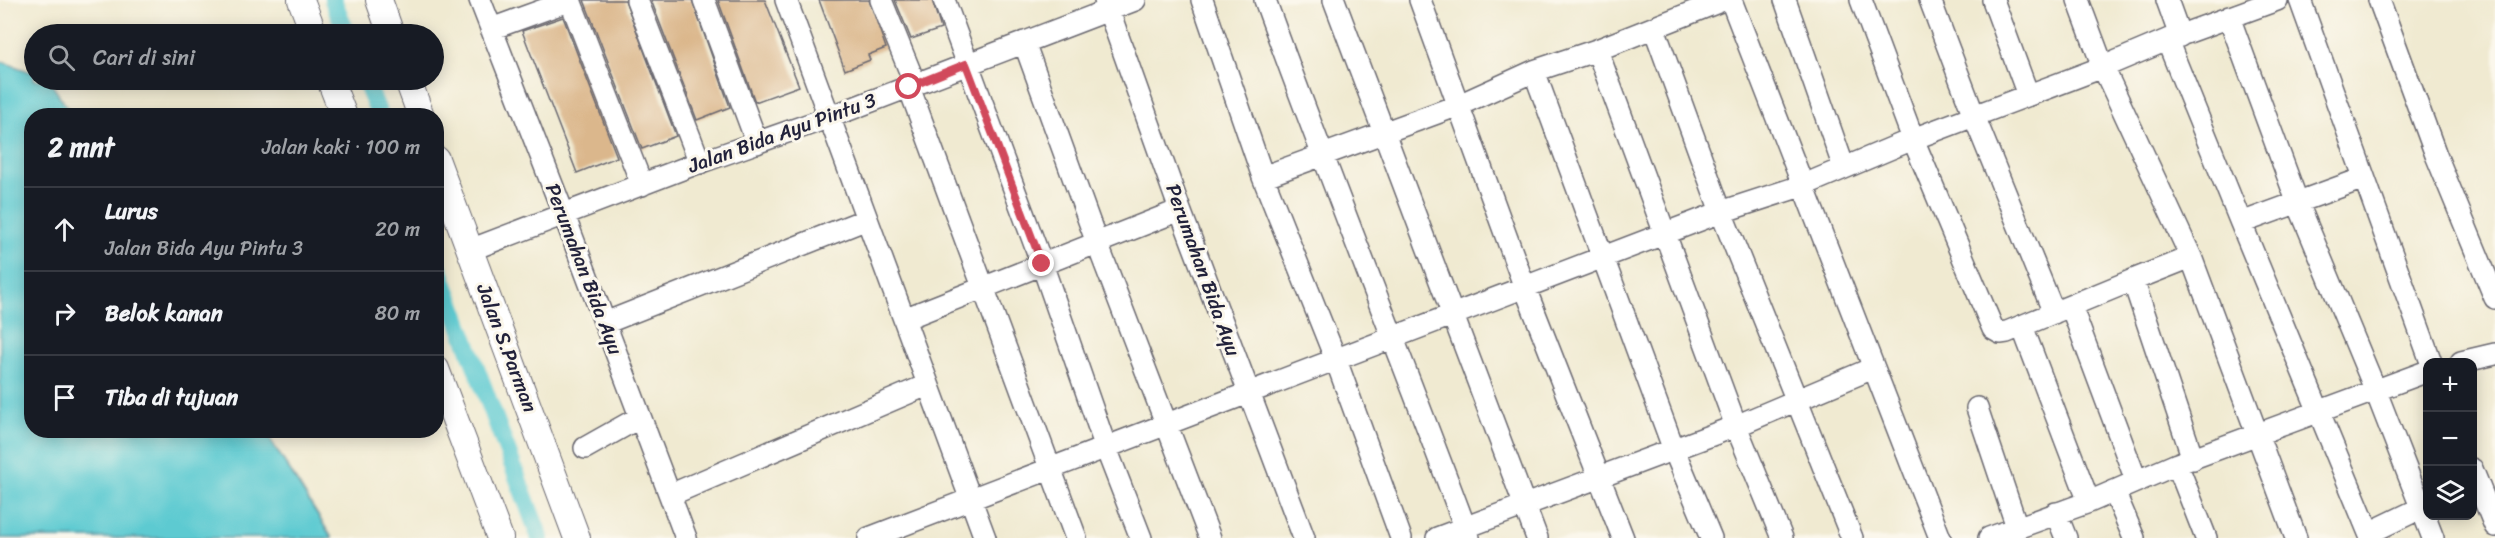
<!DOCTYPE html>
<html lang="id">
<meta charset="utf-8">
<style>
:root{--surface:#171b24;--page:#242831;--text:#f1f3f6;--muted:#9ea1a6;--line:#363941}
body{margin:0;font-family:Sriracha,sans-serif;background:var(--page);color:var(--text)}
.controls{position:absolute;right:18px;bottom:18px;display:grid;overflow:hidden;border-radius:12px;box-shadow:0 3px 15px #0003}
.controls button{width:54px;height:54px;display:grid;place-items:center;padding:0;border:0;border-bottom:2px solid var(--line);background:var(--surface);color:var(--text);font:30px sans-serif}
.stop{position:absolute;width:18px;height:18px;margin:-14px;border:4px solid #d1495b;border-radius:50%;background:#fff}
.stop.end{background:#d1495b;border-color:#fff;box-shadow:0 2px 6px #0008}
.list{margin:0;padding:0;list-style:none}
h2{display:flex;justify-content:space-between;align-items:center;height:78px;margin:0;padding:0 24px;font-size:26px}
h2 small{font-size:20px;font-weight:400;color:var(--muted)}
.list li{display:grid;grid-template-columns:39px 1fr auto;gap:18px;align-items:center;box-sizing:border-box;height:84px;padding:0 24px;border-top:2px solid var(--line)}
.list b{display:block;font-size:22px;white-space:nowrap}
.list p{margin:0;font-size:20px;white-space:nowrap;color:var(--muted)}
.list em{font-size:20px;font-style:normal;color:var(--muted)}
.icon{flex:none;width:33px;height:33px;fill:none;stroke:currentColor;stroke-width:2;stroke-linecap:round;stroke-linejoin:round}
.map{position:relative;flex:none;width:2495px;height:538px;overflow:hidden}
.search{position:absolute;background:var(--surface);box-shadow:0 3px 15px #0003;left:24px;top:24px;width:420px;height:66px;display:flex;align-items:center;gap:15px;box-sizing:border-box;padding:0 21px;border-radius:33px;color:var(--muted);font-size:22px}
.panel{position:absolute;background:var(--surface);box-shadow:0 3px 15px #0003;left:24px;top:108px;width:420px;height:330px;border-radius:24px}
.map>svg:first-child{display:block}
</style>
<div class="map">
<svg width="2495" height="538" viewBox="0 0 2495 538">
<rect width="100%" height="100%" fill="#fbf7ec"/>
<filter id="ink" filterUnits="userSpaceOnUse"><feTurbulence type="fractalNoise" baseFrequency=".0167" numOctaves="2"/><feDisplacementMap in="SourceGraphic" scale="12" xChannelSelector="R" yChannelSelector="G"/><feConvolveMatrix kernelMatrix="1 2 1 2 8 2 1 2 1" color-interpolation-filters="sRGB"/></filter>
<filter id="wash" filterUnits="userSpaceOnUse"><feTurbulence type="fractalNoise" baseFrequency=".008" numOctaves="4" result="noise"/><feDisplacementMap in="SourceGraphic" scale="24" xChannelSelector="R" yChannelSelector="G"/><feGaussianBlur stdDeviation="1.35" result="paint"/><feColorMatrix in="noise" values="0 0 0 0 0 0 0 0 0 0 0 0 0 0 0 0 0 1.4 0 .05"/><feComposite in="paint" operator="in"/></filter>
<g filter="url(#wash)">
<rect width="100%" height="100%" fill="#f0ead1"/>
<!-- water -->
<path fill="#5dcad1" stroke="#407686" stroke-width="1.5" d="M0,61L34,73V80H49L72,115L32,116V430L265,431L332,538H0Z"/>
<g fill="none" stroke-linecap="round" stroke-linejoin="round">
<!-- canal -->
<path stroke="#5dcad1" stroke-width="18" d="M333,0L347,34
M365,80L380,116
M436,261L540,538"/>
</g>
<g id="blocks">
<!-- building -->
<path fill="#dbb78c" d="M584,0H625L676,136L642,149Z
M651,0H692L730,107L697,120Z
M718,0H765L799,86L755,102Z
M819,0H869L886,48L868,55L870,60L845,70Z
M895,0H932L941,29L911,39Z
M563,17L617,157L577,173L522,31Z"/>
</g>
</g>
<g filter="url(#ink)">
<use href="#blocks" fill-opacity="0" stroke="#6a6870" stroke-width="1.5"/>
<g fill="none" stroke-linecap="round" stroke-linejoin="round">
<!-- minor casing -->
<g stroke="#6a6870" stroke-width="24">
<path id="minor" d="M480,0L564,215L686,538
M570,0L642,185
M637,0L700,163
M704,0L757,143
M786,0L985,538
M881,0L915,84
M944,0L1042,264L1106,448L1141,538
M1105,0L1180,210L1304,538
M1202,0L1263,177L1336,360L1401,538
M1265,0C1330,180 1402,358 1469,538
M1334,0L1537,538
M1420,0L1525,288L1623,538
M1731,0L1940,538
M1785,0L1844,168
M1861,0L1913,139L1993,329L2000,333L2007,332L2133,280
M1930,0L1974,116L2054,313
M1993,0L2028,95
M2078,0L2103,67L2191,257L2296,538
M2167,0L2180,36
M2300,0L2431,362
M2379,0L2436,155L2495,298
M2229,17L2297,201L2375,389L2433,538
M1654,28L1721,212L1852,538
M491,29L571,0
M2167,40L2241,223
M1024,42L1097,243L1210,538
M1597,50L1736,426L1782,538
M1534,71L1674,450L1711,538
M909,87L1076,538
M1263,177L1459,105L1534,71L1597,50L1723,0
M2364,178L2241,223L2371,538
M470,250L690,166L830,117L1135,0
M2191,257L2133,280L2193,459
M2071,306L2136,480
M904,319L1180,210
M605,323L867,219
M2022,326L2089,502
M2461,362L2495,354
M1977,408L2017,527
M585,448L640,417
M2177,464L2206,538
M2472,469L2495,526
M2114,491L2134,538
M670,495L927,385
M2056,513L2066,538
M2369,533L2421,508
M869,538L1721,212L1804,185L1913,139L2103,67L2167,40L2277,0
M1437,538L1736,426L1873,368
M1989,538L2089,502L2177,464L2428,371"/>
</g>
<!-- major casing -->
<g stroke="#6a6870" stroke-width="28">
<path id="major" d="M301,0L314,34
M379,0L391,34
M330,80L344,116
M408,80L421,116
M436,159L577,538
M436,369L500,538"/>
</g>
<!-- minor -->
<use href="#minor" stroke="#fff" stroke-width="21"/>
<!-- major -->
<use href="#major" stroke="#fff" stroke-width="26"/>
</g>
</g>
<g fill="none" stroke-linecap="round" stroke-linejoin="round" filter="url(#ink)">
<!-- route -->
<path stroke="#d1495b" stroke-width="8" d="M909,87L966,64L1042,264"/>
</g>
<g text-anchor="middle" dominant-baseline="central" stroke-width="6" stroke-linejoin="round" paint-order="stroke">
<!-- street labels -->
<g font-size="20" fill="#22223b" stroke="#fbf7ec">
<text transform="translate(782 133) rotate(-20)">Jalan Bida Ayu Pintu 3</text>
<text transform="translate(584 269) rotate(69)">Perumahan Bida Ayu</text>
<text transform="translate(1203 270) rotate(70)">Perumahan Bida Ayu</text>
<text transform="translate(507 348) rotate(69)">Jalan S.Parman</text>
</g>
</g>
</svg>
<div class="controls">
<button>+</button>
<button>−</button>
<button><svg class="icon" aria-label="layers" viewBox="0 0 24 24"><path d="M12 4l9 5-9 5-9-5zM3 14l9 5 9-5"/></svg></button>
</div>
<div class="stop" style="left:909px;top:87px"></div>
<div class="stop end" style="left:1042px;top:264px"></div>
<div class="search"><svg class="icon" aria-label="search" viewBox="0 0 24 24"><circle cx="10" cy="10" r="6"/><path d="M15 15l6 6"/></svg>Cari di sini</div>
<section class="panel">
<h2>2 mnt<small>Jalan kaki · 100 m</small></h2>
<ul class="list">
<li><svg class="icon" aria-label="ahead" viewBox="0 0 24 24"><path d="M12 20V5M6 11l6-6 6 6"/></svg><div><b>Lurus</b><p>Jalan Bida Ayu Pintu 3</p></div><em>20 m</em></li>
<li><svg class="icon" aria-label="right" viewBox="0 0 24 24"><path d="M7 20v-9h11M14 6l5 5-5 5"/></svg><div><b>Belok kanan</b></div><em>80 m</em></li>
<li><svg class="icon" aria-label="arrive" viewBox="0 0 24 24"><path d="M6 21V4h12l-3 4 3 4H6"/></svg><div><b>Tiba di tujuan</b></div></li>
</ul>
</section>
</div>
